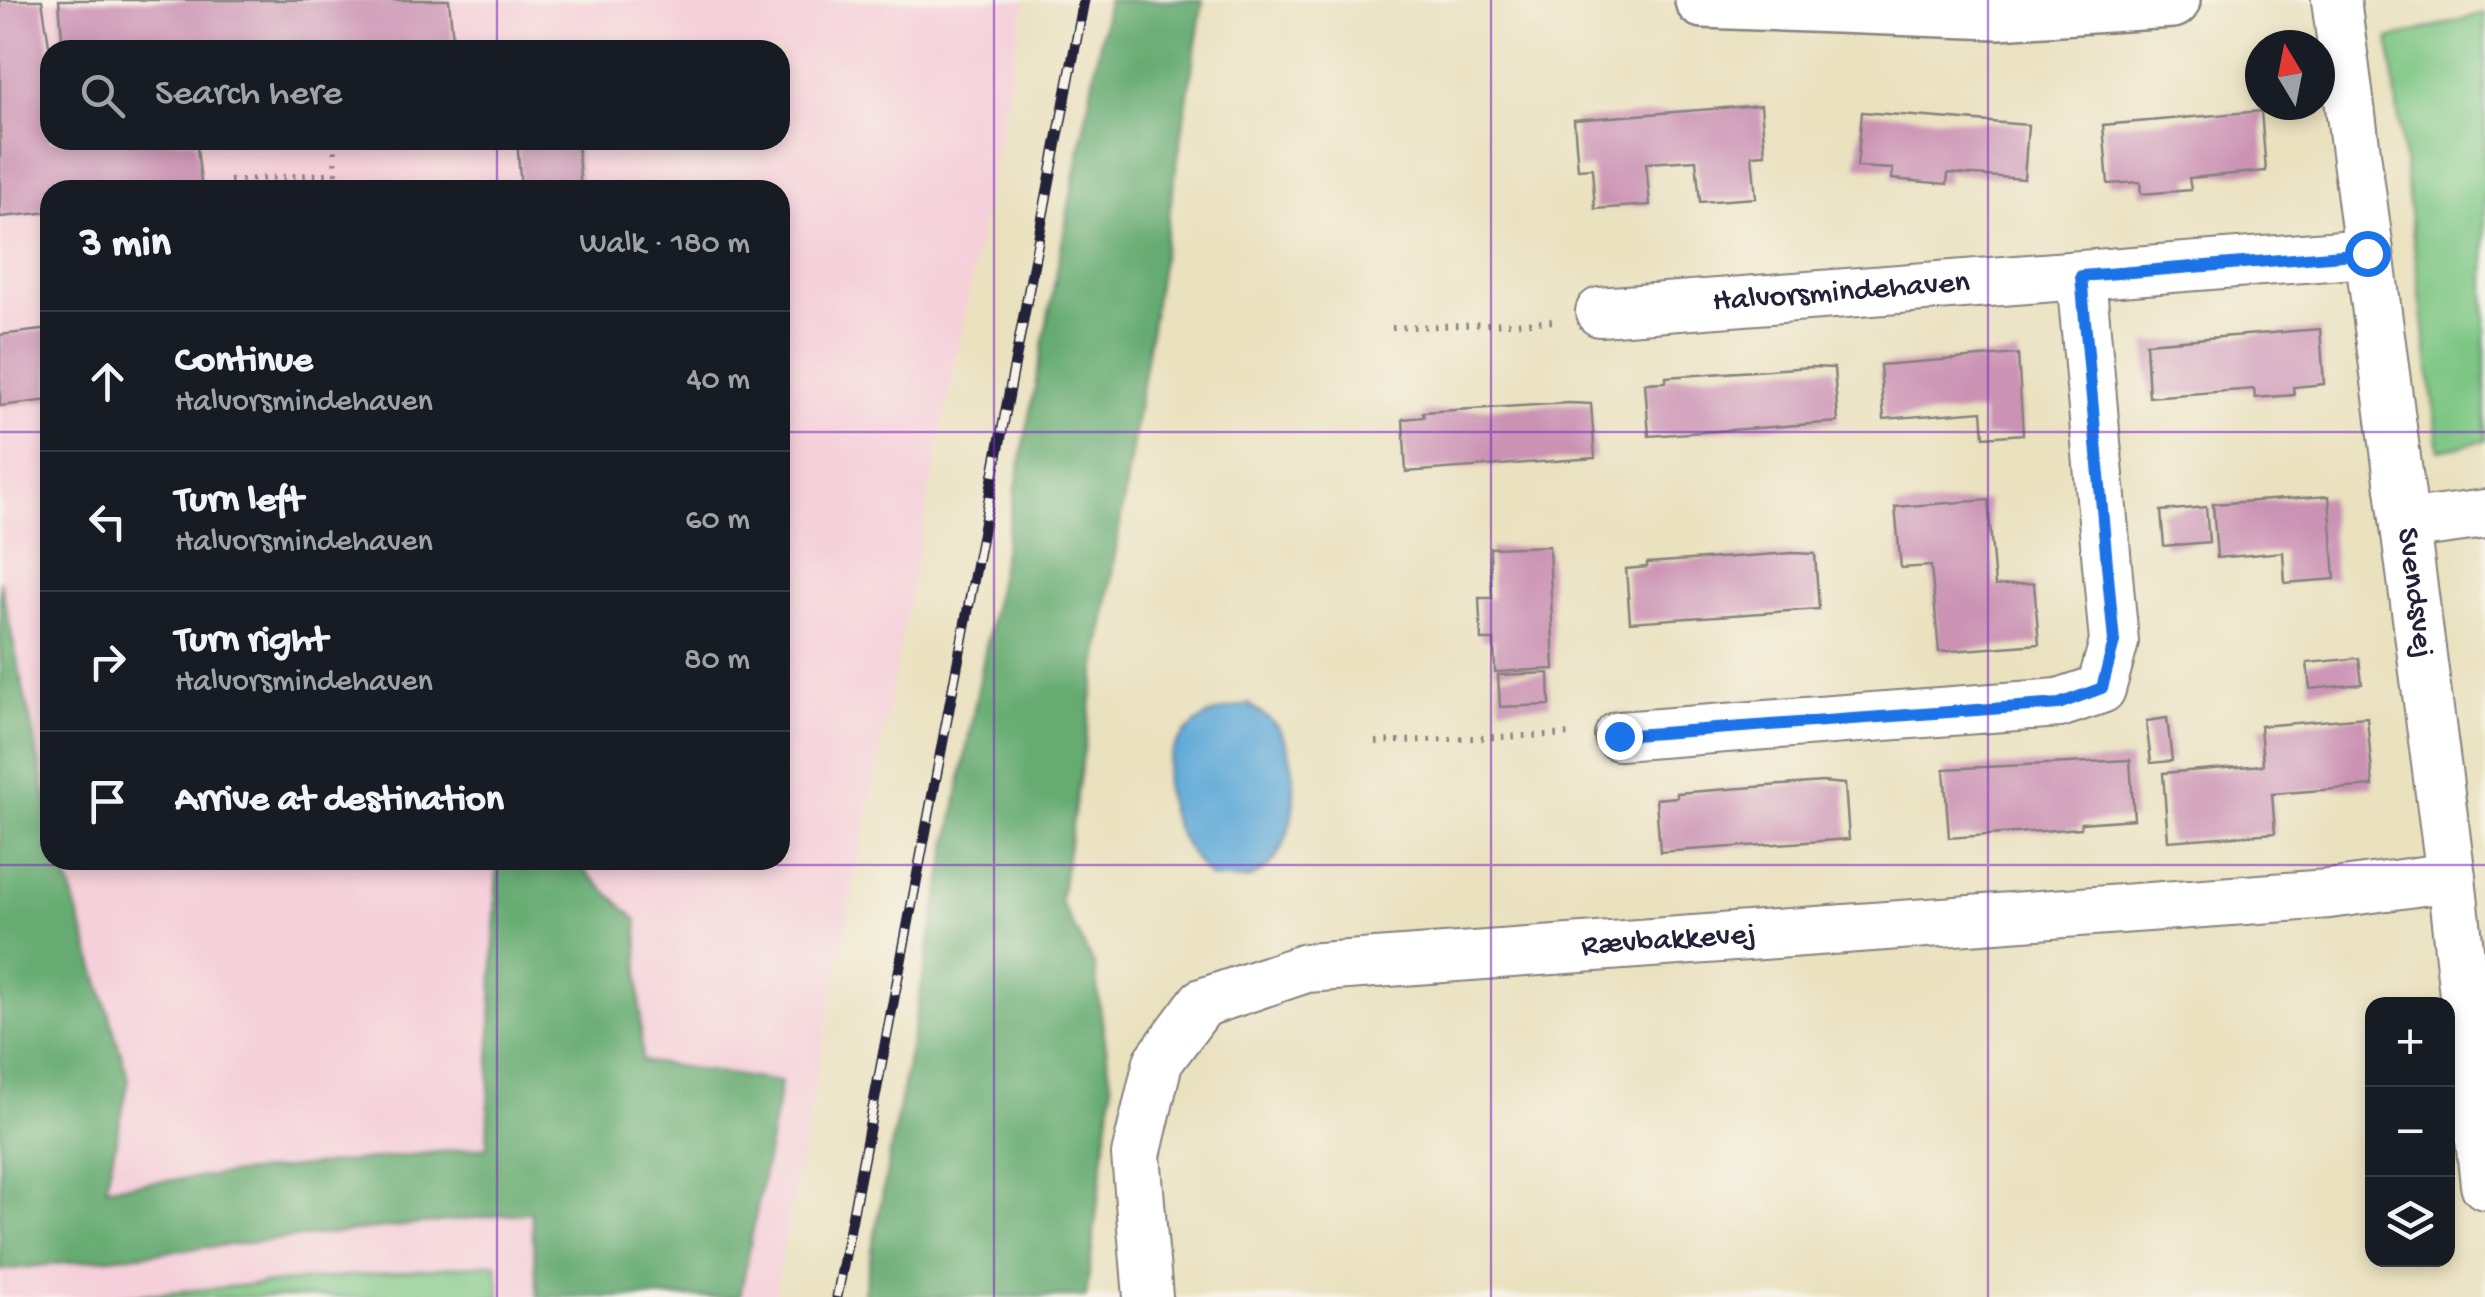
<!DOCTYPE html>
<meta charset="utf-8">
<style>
:root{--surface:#171b24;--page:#242831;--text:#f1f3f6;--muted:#9ea1a6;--line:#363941}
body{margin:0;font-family:"Gochi Hand",sans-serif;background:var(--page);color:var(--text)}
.controls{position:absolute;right:30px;bottom:30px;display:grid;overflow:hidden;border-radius:20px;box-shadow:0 5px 15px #0003}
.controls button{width:90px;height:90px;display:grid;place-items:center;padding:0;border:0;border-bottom:2px solid var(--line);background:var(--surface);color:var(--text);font:50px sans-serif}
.compass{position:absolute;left:2245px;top:30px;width:90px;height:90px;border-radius:50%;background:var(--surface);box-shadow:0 5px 15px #0003;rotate:350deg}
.stop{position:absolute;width:30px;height:30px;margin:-22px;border:8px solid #1a73e8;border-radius:50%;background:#fff}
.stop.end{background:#1a73e8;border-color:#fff;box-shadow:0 2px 10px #0008}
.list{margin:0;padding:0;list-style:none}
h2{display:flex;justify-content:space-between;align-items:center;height:130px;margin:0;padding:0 40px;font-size:42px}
h2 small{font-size:32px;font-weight:400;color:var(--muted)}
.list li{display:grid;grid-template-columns:65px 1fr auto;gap:30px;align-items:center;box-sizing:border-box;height:140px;padding:0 40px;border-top:2px solid var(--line)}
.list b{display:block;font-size:38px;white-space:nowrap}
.list p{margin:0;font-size:32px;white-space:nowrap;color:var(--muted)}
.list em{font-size:32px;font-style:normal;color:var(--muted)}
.icon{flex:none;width:55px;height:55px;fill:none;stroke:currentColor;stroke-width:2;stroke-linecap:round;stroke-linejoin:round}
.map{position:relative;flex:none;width:2485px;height:1297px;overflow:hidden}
.search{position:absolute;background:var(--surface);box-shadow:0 5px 15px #0003;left:40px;top:40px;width:750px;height:110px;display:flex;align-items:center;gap:25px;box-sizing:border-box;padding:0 35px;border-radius:30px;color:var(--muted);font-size:38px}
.panel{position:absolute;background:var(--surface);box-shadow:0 5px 15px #0003;left:40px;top:180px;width:750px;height:690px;border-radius:30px}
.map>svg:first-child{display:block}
</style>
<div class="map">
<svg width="2485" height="1297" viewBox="0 0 2485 1297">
<rect width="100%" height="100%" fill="#f7f3e8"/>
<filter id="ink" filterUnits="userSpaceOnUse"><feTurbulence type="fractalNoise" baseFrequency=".01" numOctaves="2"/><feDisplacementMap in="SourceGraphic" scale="20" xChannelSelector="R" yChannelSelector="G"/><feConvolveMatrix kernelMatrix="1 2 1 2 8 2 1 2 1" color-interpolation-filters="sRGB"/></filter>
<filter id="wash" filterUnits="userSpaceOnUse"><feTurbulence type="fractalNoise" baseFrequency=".0048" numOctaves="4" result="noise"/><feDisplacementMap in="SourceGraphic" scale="40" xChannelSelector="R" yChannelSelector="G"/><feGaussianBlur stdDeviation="2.25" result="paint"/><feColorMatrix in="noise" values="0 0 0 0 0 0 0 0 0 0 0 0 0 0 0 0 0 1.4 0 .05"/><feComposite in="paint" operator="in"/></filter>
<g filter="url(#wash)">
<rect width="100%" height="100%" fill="#eae1bf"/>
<!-- built -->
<path fill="#f5cfda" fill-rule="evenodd" d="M0,0H1025L774,1297H0ZM50,50H780V140H50ZM50,190H780V860H50Z"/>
<!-- green -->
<path fill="#7dc684" stroke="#507460" stroke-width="2.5" d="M2485,13V441L2439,450L2389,39Z
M496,1263L500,1297H115Z"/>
<!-- forest -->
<path fill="#66ab72" stroke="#446656" stroke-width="2.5" d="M1108,0H1203L1060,901L1094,965L1112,1089L1086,1297H863Z
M0,580L50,813V860H62L129,1080L106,1187L487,1147L497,860H573L637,920L642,1061L781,1082L740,1297H538L531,1212L0,1270Z"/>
<!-- water -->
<path fill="#61aad8" stroke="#42668a" stroke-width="2.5" d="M1248,704C1260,713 1276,722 1283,736C1303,776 1298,860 1250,878C1239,882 1221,878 1210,878C1169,833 1138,760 1204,718C1215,710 1235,708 1248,704Z"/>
<g id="blocks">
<!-- building -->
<path fill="#cb92b4" d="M0,0H42L50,51V140H196L202,190H118V186L104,190H50V212L0,217Z
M59,0H449L454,50H63Z
M1761,105L1765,154L1752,155L1756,198L1700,202L1696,160L1646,163L1650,205L1595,209L1592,168L1578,169L1574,120Z
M2261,111L2266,171L2189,178L2191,190L2141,194L2140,182L2108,184L2103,125Z
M1862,112L2028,125L2024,179L1948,173L1947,184L1892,179L1893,169L1857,167Z
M517,140H577L581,190H521Z
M50,329V400L0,406V335Z
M2320,329L2324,384L2293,387L2294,395L2255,398L2254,389L2149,397L2146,343Z
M2018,354L2023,434L1984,437L1982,411L1884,419L1880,365Z
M1811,367L1834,368L1838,422L1649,436L1645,383L1666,382V377Z
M1569,403L1591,404L1595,458L1406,472L1403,419L1424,417L1423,412Z
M2329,496L2335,579L2285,583L2283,552L2217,558L2213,504Z
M1988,500L1995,586L2034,583L2039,644L1939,652L1931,566L1901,568L1895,507Z
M2206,507L2209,542L2164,546L2161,511Z
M1549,546L1554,669L1495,672L1494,640H1481L1479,598H1492L1490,548Z
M1792,553L1815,554L1819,609L1630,622L1626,569L1647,567V563Z
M2359,658L2362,684L2310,689L2307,663Z
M1549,673L1550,705L1500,707L1498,675Z
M2367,717L2373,786L2272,794L2275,833L2168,841L2163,773L2263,765L2260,726Z
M2167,718L2172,761L2151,763L2146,721Z
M2130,760L2134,819L2081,823V828L1949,838L1944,769Z
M1822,782L1845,784L1849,839L1660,852L1656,799L1677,797V793Z"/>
</g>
</g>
<g filter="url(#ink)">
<use href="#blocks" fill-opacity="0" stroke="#86827d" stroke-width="2.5"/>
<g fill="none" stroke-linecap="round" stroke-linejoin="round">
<!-- minor casing -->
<g stroke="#86827d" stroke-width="52">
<g id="minor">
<path id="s1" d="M2336,0L2451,877L2485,1185"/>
<path id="s2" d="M1600,312L2367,253"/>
<path d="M2405,525L2485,514"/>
<path d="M1619,736L2059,703L2101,689L2114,642L2081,276"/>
<path id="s3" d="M1148,1297L1136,1155L1158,1062L1202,1003L1306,968L2329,894L2451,877"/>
</g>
</g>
<!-- tertiary casing -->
<g stroke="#86827d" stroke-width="60">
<path id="tertiary" d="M1703,0L1998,11L2172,0"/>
</g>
<!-- path -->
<path stroke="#86827d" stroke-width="6" stroke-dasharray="2.5 8" stroke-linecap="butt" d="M334,140L337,190
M230,181L336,173
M1392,328L1556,321
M1376,742L1574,734"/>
<!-- minor -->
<use href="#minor" stroke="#fff" stroke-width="48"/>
<!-- tertiary -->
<use href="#tertiary" stroke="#fff" stroke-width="55"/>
<!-- rail casing -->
<g stroke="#22223b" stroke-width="11">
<path id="rail" d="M837,1297L1084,0"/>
</g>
<!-- rail -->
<use href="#rail" stroke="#f7f3e8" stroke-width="8" stroke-dasharray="22" stroke-linecap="butt"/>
</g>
</g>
<g fill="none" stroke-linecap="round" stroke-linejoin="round" filter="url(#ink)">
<!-- route -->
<path stroke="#1a73e8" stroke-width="12" d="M1619,736L2059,704L2102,688L2114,642L2081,276L2367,253"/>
</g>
<!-- grid -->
<path fill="none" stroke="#7b2cbf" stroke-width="2.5" stroke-opacity="0.55" d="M497,0V50M994,0V1297M1491,0V1297M1988,0V1297M497,140V190M0,432H50M780,432H2485M497,860V1297M0,865H2485"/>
<g text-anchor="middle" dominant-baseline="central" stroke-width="8" stroke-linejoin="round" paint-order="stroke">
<!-- street labels -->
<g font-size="32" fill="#22223b" stroke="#f7f3e8">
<text stroke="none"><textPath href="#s2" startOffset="242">Halvorsmindehaven</textPath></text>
<text stroke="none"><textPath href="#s1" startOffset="598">Svendsvej</textPath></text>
<text stroke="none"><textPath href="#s3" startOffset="785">Rævbakkevej</textPath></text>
</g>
</g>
</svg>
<div class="controls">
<button>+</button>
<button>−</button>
<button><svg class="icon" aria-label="layers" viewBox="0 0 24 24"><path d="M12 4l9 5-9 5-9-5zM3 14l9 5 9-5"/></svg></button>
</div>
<svg class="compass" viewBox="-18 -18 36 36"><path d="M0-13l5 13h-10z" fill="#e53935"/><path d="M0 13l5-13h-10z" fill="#9ea1a6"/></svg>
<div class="stop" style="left:2367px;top:253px"></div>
<div class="stop end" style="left:1619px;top:736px"></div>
<div class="search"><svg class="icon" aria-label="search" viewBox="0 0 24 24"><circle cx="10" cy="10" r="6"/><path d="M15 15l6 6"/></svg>Search here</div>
<section class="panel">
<h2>3 min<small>Walk · 180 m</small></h2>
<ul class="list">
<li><svg class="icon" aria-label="ahead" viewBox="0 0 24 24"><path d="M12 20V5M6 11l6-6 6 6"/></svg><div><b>Continue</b><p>Halvorsmindehaven</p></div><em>40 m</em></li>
<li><svg class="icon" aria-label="left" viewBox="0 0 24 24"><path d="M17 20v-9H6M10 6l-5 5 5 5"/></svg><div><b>Turn left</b><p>Halvorsmindehaven</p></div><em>60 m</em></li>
<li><svg class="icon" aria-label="right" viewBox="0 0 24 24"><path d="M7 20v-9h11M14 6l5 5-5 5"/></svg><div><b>Turn right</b><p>Halvorsmindehaven</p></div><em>80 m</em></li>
<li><svg class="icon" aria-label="arrive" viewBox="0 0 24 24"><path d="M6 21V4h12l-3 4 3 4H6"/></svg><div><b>Arrive at destination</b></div></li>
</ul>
</section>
</div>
